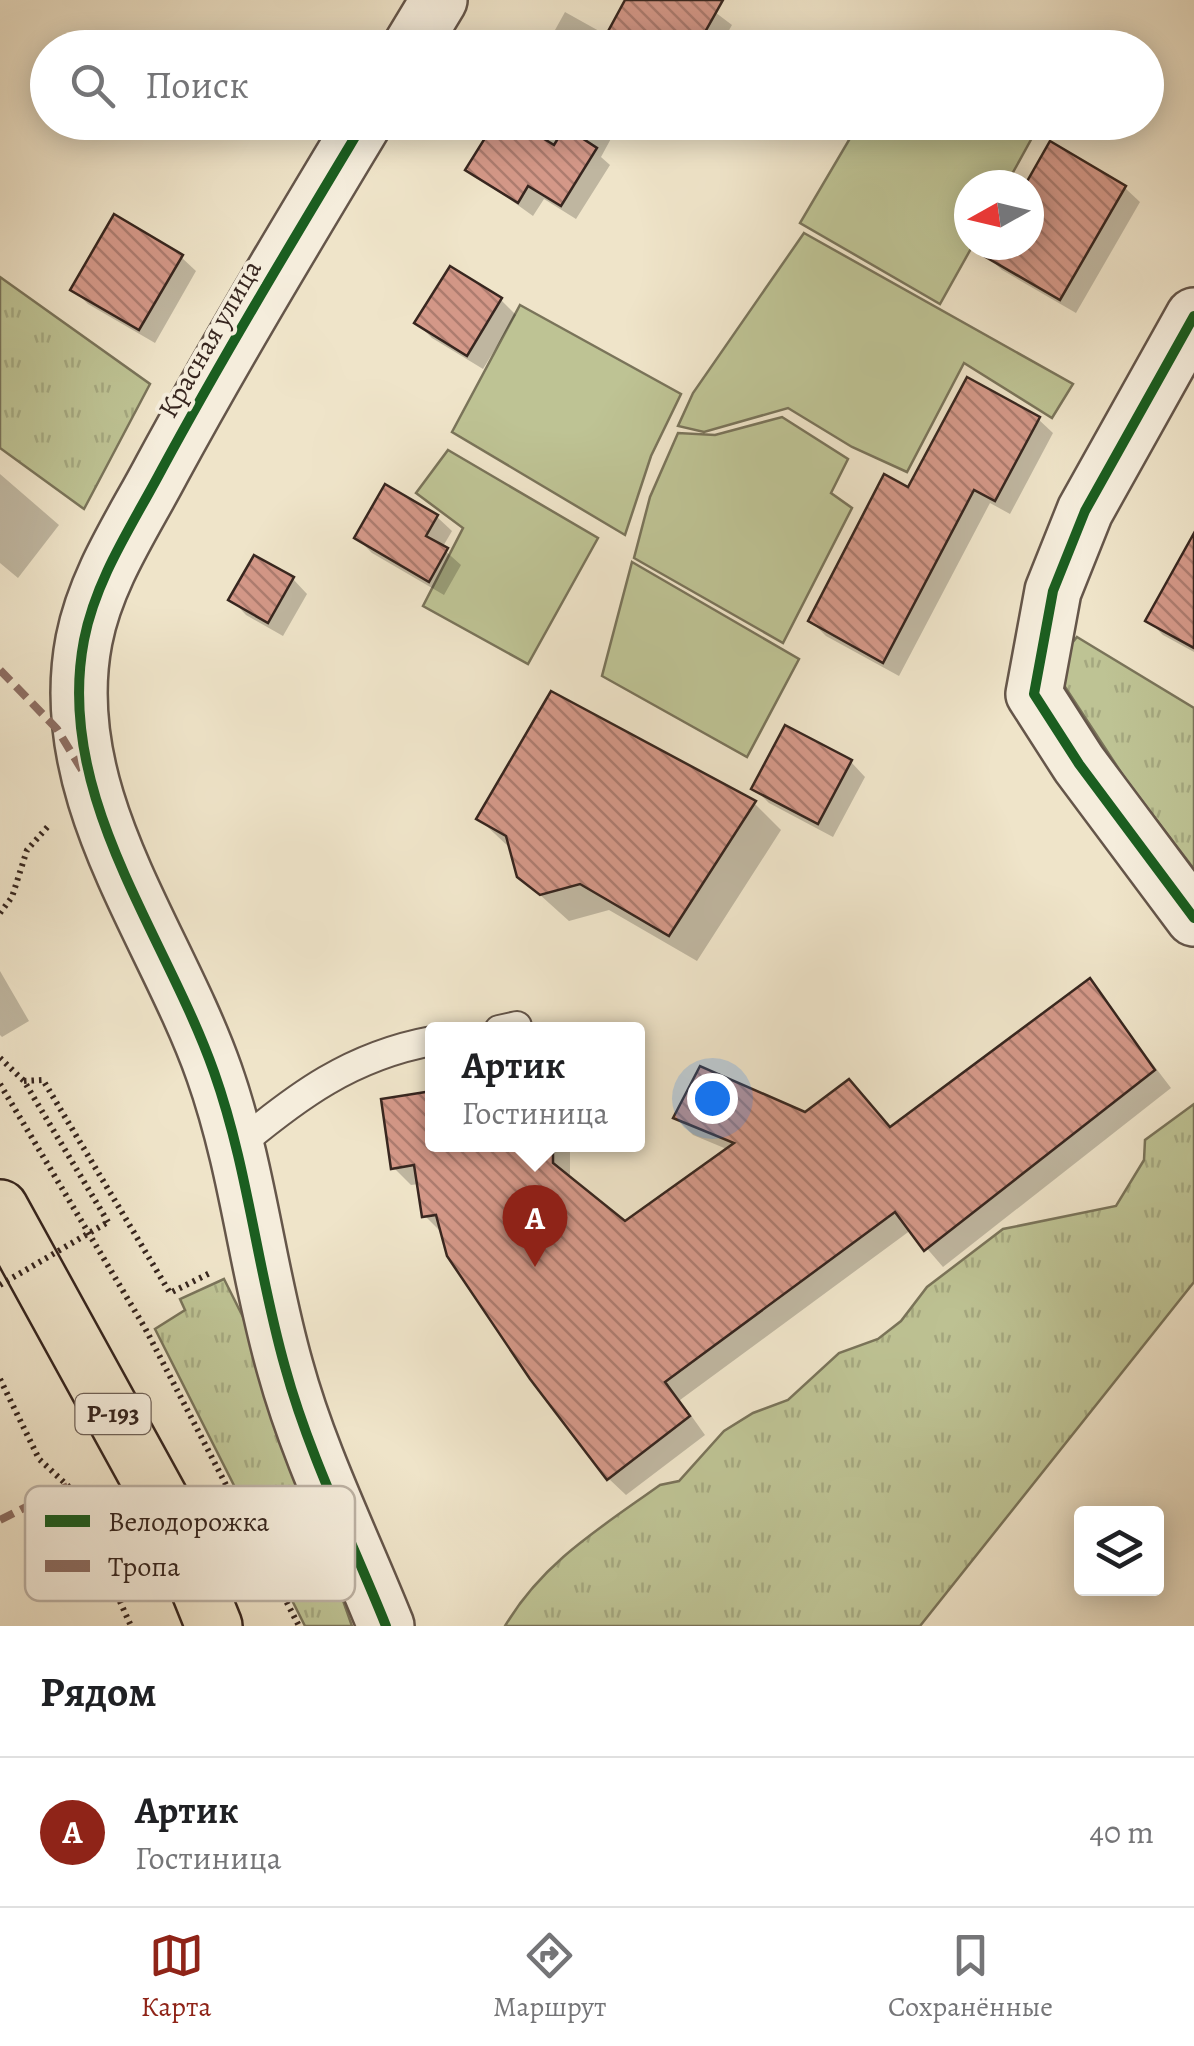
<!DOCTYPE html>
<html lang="ru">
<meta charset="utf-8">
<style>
:root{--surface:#fff;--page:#f2f2f2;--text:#202124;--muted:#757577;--line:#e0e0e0;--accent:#8f2418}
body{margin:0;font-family:Alegreya,serif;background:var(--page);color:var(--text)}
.controls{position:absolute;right:30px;bottom:30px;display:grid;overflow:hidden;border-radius:10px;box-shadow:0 5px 25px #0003}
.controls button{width:90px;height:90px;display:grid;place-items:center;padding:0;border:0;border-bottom:2px solid var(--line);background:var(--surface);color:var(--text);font:50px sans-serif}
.compass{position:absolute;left:954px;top:170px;width:90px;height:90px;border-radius:50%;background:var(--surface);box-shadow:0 5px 25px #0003;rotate:262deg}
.you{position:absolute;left:712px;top:1098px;width:35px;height:35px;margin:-25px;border:8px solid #fff;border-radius:50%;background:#1a73e8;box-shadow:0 0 0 15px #1a73e833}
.badge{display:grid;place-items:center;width:65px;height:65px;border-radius:50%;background:var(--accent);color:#fff;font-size:32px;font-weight:700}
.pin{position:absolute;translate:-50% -82px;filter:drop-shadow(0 2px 5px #0008)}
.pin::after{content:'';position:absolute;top:52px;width:35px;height:30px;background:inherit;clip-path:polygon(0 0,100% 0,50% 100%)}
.popup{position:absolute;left:425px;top:1022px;width:220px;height:130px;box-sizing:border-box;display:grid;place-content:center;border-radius:10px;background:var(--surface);filter:drop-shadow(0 2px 8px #0005);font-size:32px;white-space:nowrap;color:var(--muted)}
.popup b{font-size:38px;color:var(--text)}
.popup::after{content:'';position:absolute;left:50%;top:100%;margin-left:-20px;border:20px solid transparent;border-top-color:var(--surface)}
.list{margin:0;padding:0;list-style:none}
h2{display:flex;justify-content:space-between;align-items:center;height:130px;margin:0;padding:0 40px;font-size:42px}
h2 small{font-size:32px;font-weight:400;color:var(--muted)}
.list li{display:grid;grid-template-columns:65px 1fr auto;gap:30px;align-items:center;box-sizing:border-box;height:150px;padding:0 40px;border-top:2px solid var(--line)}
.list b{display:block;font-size:38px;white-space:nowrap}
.list p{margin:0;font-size:32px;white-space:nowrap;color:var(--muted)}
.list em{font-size:32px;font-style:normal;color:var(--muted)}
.icon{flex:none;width:55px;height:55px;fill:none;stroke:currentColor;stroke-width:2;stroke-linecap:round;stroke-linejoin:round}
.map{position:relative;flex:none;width:1194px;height:1626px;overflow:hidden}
.search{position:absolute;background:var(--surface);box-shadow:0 5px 25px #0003;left:30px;right:30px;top:30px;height:110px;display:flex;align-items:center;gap:25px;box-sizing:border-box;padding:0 35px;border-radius:55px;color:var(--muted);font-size:38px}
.sheet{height:280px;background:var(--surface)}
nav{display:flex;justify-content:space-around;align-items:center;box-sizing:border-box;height:140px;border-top:2px solid var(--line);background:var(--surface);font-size:28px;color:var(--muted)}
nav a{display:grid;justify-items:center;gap:5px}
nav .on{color:var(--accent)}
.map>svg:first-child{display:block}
</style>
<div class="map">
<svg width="1194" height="1626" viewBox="0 0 1194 1626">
<defs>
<pattern id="grass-tufts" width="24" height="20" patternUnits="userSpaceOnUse" patternTransform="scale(2.5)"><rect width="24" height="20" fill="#bec394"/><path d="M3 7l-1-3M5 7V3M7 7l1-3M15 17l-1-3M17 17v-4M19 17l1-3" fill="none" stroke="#a4a77f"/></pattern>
<pattern id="building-back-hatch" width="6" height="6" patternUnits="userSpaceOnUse" patternTransform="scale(2.5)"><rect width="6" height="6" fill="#d49888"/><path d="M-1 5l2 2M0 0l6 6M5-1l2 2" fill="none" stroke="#ad7c6f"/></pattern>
</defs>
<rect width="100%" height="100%" fill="#efe4c9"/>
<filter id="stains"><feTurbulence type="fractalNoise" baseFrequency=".002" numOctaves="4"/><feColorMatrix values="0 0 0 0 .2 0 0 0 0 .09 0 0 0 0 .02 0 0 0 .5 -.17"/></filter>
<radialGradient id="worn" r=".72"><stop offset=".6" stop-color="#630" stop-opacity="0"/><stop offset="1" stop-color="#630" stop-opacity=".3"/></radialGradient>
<!-- grass -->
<path fill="url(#grass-tufts)" stroke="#7a745a" stroke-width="2.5" d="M0,277L150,384L84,509L0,448Z
M1077,637L1194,708V869L1126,780L1052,667Z
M1194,1104V1282L920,1626H505C543,1562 600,1528 660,1485L679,1481L724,1431L753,1413L788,1400L839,1353L878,1339L901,1321L927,1287L1003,1229L1116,1206L1144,1160L1145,1140Z
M224,1279L243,1317L352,1626H305L155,1329L185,1310L180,1299Z"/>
<!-- garden -->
<path fill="#bec394" stroke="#7a745a" stroke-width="2.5" d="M859,123H1010L1033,136L1006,185H969V245H973L940,304L800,223Z
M804,233L1073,384L1052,418L964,363L907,472L852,447L788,408L704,432L678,426L693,393Z
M520,305L681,394L651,456L625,535L452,432Z
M782,417L848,459L831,493L852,508L783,643L634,558L650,497L678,433L715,435Z
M448,450L598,538L528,664L423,606L463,528L416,493Z
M632,562L799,659L747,757L602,676Z"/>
<!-- shadow -->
<path fill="#0003" d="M628,0H699L732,25L719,48H545L565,12L608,36Z
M498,122H620L601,157L610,165L576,219L544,199L533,216L468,169Z
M1051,145L1125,188L1140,202L1076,313L1002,270L987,256L993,245H1029L1028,185Z
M181,257L196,271L155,343L88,304L73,289Z
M451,269L501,300L516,315L483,369L432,338L417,323Z
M1038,419L1053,433L1010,514L990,503L899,676L826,636L811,621L909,490Z
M0,474L59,525L18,578L0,563Z
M437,517L452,531L442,548L461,565L444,595L372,553L357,538Z
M1194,557V652L1163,635L1148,620Z
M293,579L307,594L283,636L246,615L232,600Z
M851,762L865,777L833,837L769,803L754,788Z
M754,803L781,830L697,961L609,910L569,921L519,876L512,850L479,819Z
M0,971L29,1021L2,1037L0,1035Z
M1090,982L1171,1088L943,1267L911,1230L680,1400L705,1435L626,1495L608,1478L442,1233L424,1215L419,1184L411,1185L393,1167L384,1101L432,1094V1144H570V1179L625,1224L729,1150L693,1135L676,1118L805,1115L891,1129Z"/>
<!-- building -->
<path fill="url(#building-back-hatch)" stroke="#37261f" stroke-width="2.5" d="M625,0H723L696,48H599Z
M495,122H517L554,145L565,127L597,148L561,206L528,186L518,203L465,170Z
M1050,141L1126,186L1060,300L984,256L990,245H1029V185H1025Z
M114,214L183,255L139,330L70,290Z
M450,266L502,298L467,356L414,323Z
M967,377L1040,417L995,501L974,490L883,663L808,621L884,474L908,487Z
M385,484L438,515L426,536L448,548L429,582L354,538Z
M1194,533V648L1145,621Z
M254,555L294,577L268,623L228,600Z
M551,691L756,801L669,936L580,884L540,895L517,877L506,836L476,819Z
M785,725L852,760L818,824L751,789Z
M1090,978L1155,1070L924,1251L895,1212L665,1382L690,1416L607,1480L530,1379L447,1256L436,1215L422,1217L414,1165L391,1169L381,1099L432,1091V1144H553V1163L625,1221L734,1143L673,1118L700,1066L805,1112L849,1079L890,1127Z"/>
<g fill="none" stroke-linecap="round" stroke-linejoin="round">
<!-- lane casing -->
<g stroke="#65564a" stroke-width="32">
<path id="lane" d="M499,1030L517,1026
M235,1148C297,1096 351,1056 432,1041"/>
</g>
<!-- street casing -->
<g stroke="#65564a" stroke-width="60">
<path id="street" d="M410,48L439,0
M364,122C295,237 226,351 162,469C133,524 96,578 84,640C54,796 165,933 214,1072C248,1168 257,1269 285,1367C309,1455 352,1541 386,1626
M1194,316L1085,511L1053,591L1034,694L1079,764L1194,918"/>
</g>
<!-- highway casing -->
<g stroke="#37261f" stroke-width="60">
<path id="highway" d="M0,1208L170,1517L214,1626"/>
</g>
<!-- path -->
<path stroke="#37261f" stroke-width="6" stroke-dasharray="2.5 5" stroke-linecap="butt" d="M0,913L12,897L27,850L50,824
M0,1058L24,1081L108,1222
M24,1081L43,1080L170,1293L212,1272
M0,1084L145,1328L299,1626
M0,1379L39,1459L68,1486L131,1626"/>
<!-- lane -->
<use href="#lane" stroke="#f5eddc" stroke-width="28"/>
<!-- street -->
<use href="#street" stroke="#f5eddc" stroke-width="55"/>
<!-- highway -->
<use href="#highway" stroke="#efe4c9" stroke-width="55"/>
<!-- path-bridge -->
<path stroke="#37261f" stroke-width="6" stroke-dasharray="2.5 5" stroke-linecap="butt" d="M0,1285L108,1222"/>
<!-- quiet -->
<path stroke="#8d6e63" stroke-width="8" stroke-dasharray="15 8" stroke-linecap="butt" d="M0,670L57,729L82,770
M0,1520L68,1486"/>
<!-- cycleway casing -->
<g stroke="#f5eddc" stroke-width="16">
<path id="cycleway" d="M364,122C295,237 226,351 162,469C133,524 96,578 84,640C54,796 165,933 214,1072C248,1168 257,1269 285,1367C309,1455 352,1541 386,1626
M1194,316L1085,511L1053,591L1034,694L1079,764L1194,918"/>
</g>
<!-- cycleway -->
<use href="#cycleway" stroke="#1b5e20" stroke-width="10"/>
</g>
<g text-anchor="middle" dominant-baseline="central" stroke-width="8" stroke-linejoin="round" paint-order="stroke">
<!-- shield labels -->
<rect fill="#f5eddc" stroke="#706258" stroke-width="2.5" x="75.5" y="1394" width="75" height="40" rx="8"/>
<g font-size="25" font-weight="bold" fill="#37261f">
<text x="113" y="1414">Р-193</text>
</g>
<!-- street labels -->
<g font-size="28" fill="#37261f" stroke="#f5eddc">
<text transform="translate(210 339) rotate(-60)">Красная улица</text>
</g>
</g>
<!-- legend -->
<rect x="25" y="1486" width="330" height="115" rx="15" fill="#f5eddc" stroke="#bcb1a3" stroke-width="2.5"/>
<rect x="45" y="1515" width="45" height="12" fill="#1b5e20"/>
<rect x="45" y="1560" width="45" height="12" fill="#8d6e63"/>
<g font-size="28" fill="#37261f">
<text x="108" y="1531">Велодорожка</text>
<text x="108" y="1576">Тропа</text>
</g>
<rect width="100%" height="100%" filter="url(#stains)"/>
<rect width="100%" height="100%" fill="url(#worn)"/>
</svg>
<div class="controls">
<button><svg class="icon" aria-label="layers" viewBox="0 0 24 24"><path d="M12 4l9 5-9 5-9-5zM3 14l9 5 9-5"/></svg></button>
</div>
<svg class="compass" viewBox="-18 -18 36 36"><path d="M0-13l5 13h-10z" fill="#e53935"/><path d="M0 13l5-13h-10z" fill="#757577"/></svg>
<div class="you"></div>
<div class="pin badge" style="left:535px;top:1267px">A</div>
<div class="popup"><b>Артик</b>Гостиница</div>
<div class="search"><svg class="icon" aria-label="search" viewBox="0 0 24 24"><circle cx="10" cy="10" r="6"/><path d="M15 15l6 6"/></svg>Поиск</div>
</div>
<section class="sheet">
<h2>Рядом<small></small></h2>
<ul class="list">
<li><span class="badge">A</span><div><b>Артик</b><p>Гостиница</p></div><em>40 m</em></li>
</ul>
</section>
<nav>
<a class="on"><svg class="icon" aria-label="map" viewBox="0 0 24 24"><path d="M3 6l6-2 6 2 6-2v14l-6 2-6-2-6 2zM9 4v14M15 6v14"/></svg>Карта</a>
<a><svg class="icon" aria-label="directions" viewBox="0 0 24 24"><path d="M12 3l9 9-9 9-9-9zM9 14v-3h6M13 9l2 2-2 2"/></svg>Маршрут</a>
<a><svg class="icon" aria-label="saved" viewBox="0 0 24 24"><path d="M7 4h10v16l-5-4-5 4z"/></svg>Сохранённые</a>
</nav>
